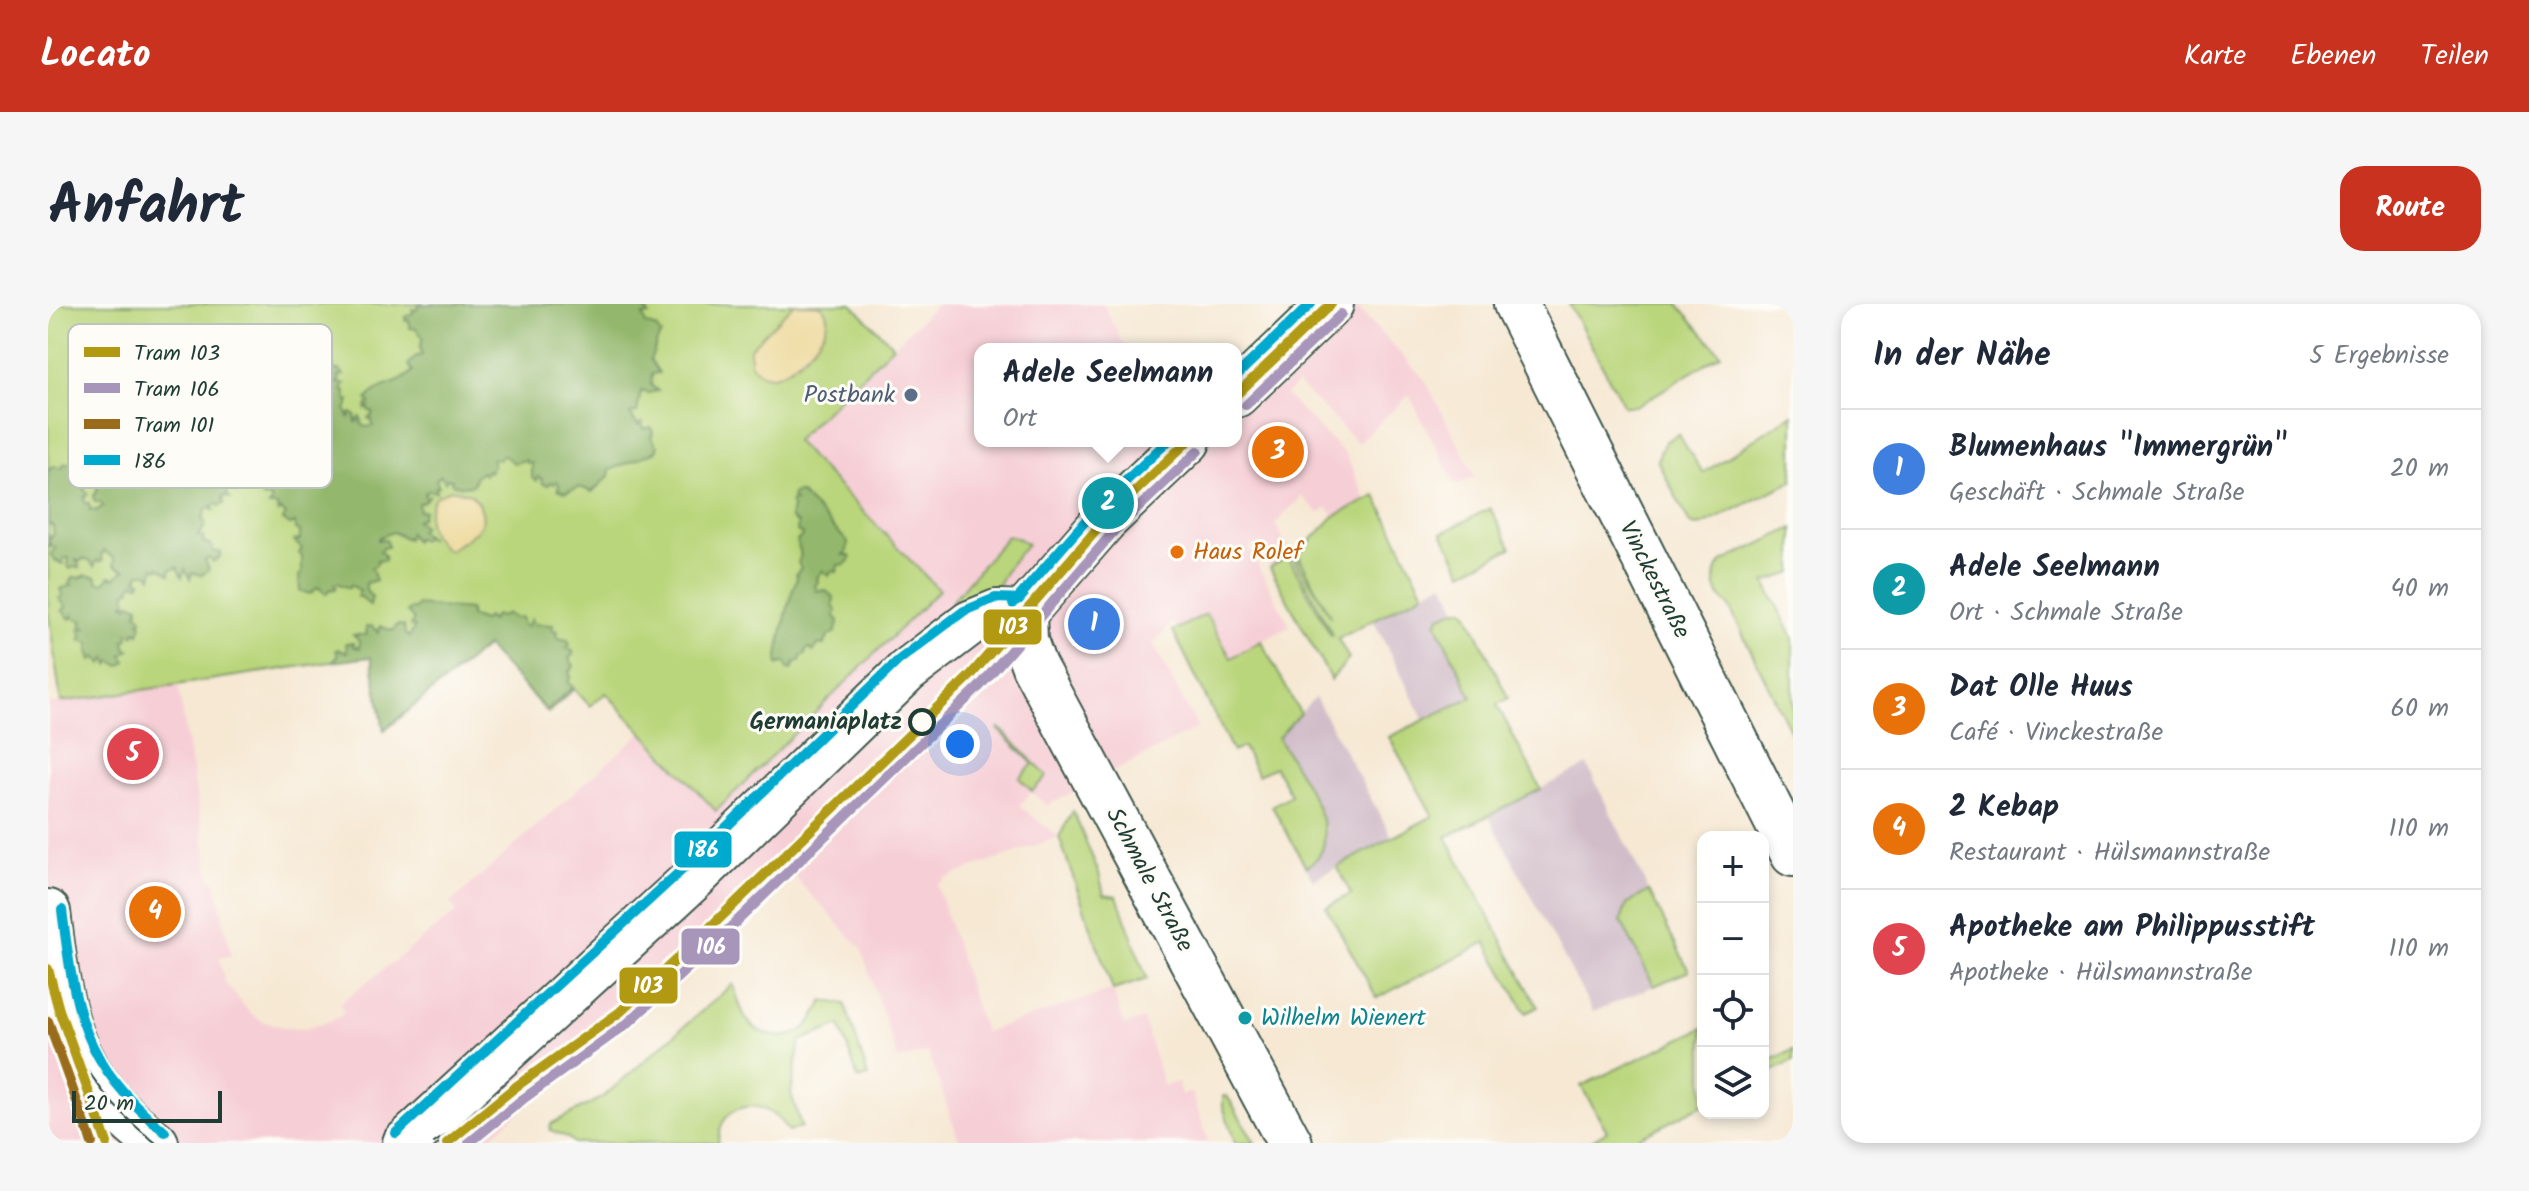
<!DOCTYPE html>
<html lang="de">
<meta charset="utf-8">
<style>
:root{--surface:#fff;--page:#f6f6f7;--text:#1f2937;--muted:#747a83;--line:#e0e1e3;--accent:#c8321e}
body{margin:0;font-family:Kalam,sans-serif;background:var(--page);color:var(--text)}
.controls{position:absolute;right:24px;bottom:24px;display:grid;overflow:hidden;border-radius:16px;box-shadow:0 4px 12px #0003}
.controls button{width:72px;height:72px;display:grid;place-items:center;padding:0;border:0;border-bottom:2px solid var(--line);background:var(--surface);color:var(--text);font:40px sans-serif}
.scale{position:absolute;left:24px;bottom:20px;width:150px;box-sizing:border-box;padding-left:8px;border:4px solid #1f3d34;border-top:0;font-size:22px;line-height:28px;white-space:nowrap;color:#1f3d34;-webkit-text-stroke:6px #fdfcf7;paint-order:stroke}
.you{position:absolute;left:912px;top:440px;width:28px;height:28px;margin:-20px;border:6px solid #fff;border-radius:50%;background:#1a73e8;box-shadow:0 0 0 12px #1a73e833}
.badge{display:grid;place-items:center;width:52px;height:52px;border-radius:50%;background:var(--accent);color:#fff;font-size:26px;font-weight:700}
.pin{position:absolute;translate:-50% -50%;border:4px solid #fff;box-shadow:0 2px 8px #0006}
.popup{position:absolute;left:926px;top:39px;width:268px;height:104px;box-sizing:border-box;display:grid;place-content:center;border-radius:16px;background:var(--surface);filter:drop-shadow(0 2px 6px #0005);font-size:26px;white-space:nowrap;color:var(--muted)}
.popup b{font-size:30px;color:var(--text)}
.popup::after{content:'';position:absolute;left:50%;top:100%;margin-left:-16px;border:16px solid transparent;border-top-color:var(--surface)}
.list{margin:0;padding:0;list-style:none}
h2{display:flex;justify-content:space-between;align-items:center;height:104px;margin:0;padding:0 32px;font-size:34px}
h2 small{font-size:26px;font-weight:400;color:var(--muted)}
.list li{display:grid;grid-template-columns:52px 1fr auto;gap:24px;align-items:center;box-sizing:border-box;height:120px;padding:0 32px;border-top:2px solid var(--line)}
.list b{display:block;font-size:30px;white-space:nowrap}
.list p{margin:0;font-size:26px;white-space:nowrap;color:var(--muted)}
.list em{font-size:26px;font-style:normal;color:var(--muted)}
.icon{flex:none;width:44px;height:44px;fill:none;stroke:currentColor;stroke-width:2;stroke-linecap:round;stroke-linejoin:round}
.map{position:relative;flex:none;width:1745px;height:839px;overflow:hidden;border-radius:24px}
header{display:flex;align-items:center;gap:48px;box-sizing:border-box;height:112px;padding:0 40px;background:var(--accent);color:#fff}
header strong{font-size:38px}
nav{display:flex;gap:44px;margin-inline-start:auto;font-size:28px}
.intro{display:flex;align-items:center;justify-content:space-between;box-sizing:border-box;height:192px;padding:0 48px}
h1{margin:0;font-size:56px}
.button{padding:20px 36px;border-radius:24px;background:var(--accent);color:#fff;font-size:28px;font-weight:700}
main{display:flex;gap:48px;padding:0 48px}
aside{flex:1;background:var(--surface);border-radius:24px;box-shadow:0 4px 12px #0003}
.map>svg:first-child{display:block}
</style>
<header>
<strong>Locato</strong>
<nav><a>Karte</a><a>Ebenen</a><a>Teilen</a></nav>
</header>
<div class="intro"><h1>Anfahrt</h1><a class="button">Route</a></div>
<main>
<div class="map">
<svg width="1745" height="839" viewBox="0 0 1745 839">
<rect width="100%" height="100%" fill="#fdfcf7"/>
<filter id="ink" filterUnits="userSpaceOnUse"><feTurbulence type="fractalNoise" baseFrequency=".0125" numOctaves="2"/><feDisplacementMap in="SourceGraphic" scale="16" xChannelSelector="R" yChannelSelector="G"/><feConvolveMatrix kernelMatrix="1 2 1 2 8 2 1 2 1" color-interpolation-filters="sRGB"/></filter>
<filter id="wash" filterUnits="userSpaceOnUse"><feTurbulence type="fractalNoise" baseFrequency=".006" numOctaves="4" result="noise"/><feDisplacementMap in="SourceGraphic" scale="32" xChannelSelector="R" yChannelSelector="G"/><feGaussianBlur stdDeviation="1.8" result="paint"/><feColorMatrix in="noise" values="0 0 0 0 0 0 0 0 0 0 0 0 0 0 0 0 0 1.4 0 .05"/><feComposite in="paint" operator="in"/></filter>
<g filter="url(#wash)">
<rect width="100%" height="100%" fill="#f6e8d3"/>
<!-- built -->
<path fill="#f6cfd6" d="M889,0H1055L1075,39L1081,45H932V137H1188V91L1283,0H1306L1377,76L1427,172L1411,180L1406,178L1361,91L1310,139L1249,79L1238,91L1298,151L1318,196L1286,212L1279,203L1271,209L1254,192L1227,220L1243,250L1222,264L1207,240L1201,244L1242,322L1183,354L1158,310L1129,325L1125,318L1105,340L1150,424L999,502L983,488L971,502L1011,533L897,574L889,582L936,728L1065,686L1076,722L1095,715L1116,782L1130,778L1133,791L1144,788L1161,839H912L880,748L850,756L813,644L742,568L436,839H0V400L130,381L162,574L163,577H167L183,651L171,654L177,679L202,709L216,718L236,723L257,724L283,717L297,709L291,700L409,608L402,599L594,428L668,506L891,286L747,137Z"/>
<!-- industrial -->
<path fill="#d1bdc9" d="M1396,278L1409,305L1392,312L1390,323L1424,393L1376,415L1325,316Z
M1267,393L1344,533L1265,576L1258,563L1272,552L1277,538L1278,524L1230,434Z
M1539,461L1601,587L1579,601L1573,617L1606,682L1545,708L1440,511Z"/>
<!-- green -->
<path fill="#bad67c" stroke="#6c8a58" stroke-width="2" d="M0,0H804L845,42L747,137L891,286L668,507L558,389L542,402L526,385L500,409L439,342L336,427L323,352L13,398L0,307Z
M1521,0H1630L1673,50L1589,102H1576Z
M1745,110V177L1655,221L1648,222L1642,220L1609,156L1617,138L1630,130L1655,169Z
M1328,192L1376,289L1290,335L1301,355L1283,376L1222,264L1240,252L1283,332H1285L1245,254L1248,253L1283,314L1250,250L1286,212Z
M1442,204L1463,244L1415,268L1394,229Z
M1745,224V269L1717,278L1745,334V432L1680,300C1666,292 1663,269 1674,258Z
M959,232L969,234L979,240L962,260L945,289L903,314L904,297Z
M1409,305H1416L1420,310L1460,394L1449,401L1493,485L1398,533L1490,703L1478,709L1438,638L1329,694L1278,603L1303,590L1289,563L1385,512L1341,433L1424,393L1388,319L1392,312Z
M1158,310L1183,354L1213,337L1252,409L1230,434C1247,466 1306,537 1258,563L1224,502L1243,491L1227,463L1210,471L1195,443L1185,448L1125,327Z
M952,424L999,472L984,487L971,474L985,460L950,425Z
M1025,507L1051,569L1056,590L1069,592L1099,675L1065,686L1011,533Z
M1601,587L1641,667L1606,682L1573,617L1579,600Z
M685,680C689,692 692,706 699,716C712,734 740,738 757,724C765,717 770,707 775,697L797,700L820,772L810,775L792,721L752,737L743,789L753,823L740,828C721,791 671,794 670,839H526L519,833L502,826L503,820L555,793Z
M1655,724V801L1580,839H1539L1559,827L1533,782Z
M1745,746V757L1715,772V760Z
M1175,792H1179L1183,798L1207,839H1187L1175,802Z"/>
<!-- forest -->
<path fill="#93b76c" stroke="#597a50" stroke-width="2" d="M371,0H604L596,3L601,11L595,12L598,20L608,24L613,31C606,38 608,47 602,55L611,69L604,70L603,81L610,87L600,89L593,87L589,108L582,110L590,121L594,118L596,125L603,123L605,129L603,132L610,142L607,148L562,166L561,172L544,188L532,183L517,188L510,185L511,180L508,177L506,180L502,178L501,181L495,180L494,175L490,173L489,177L484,174V159H479L478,156L466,159L455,151L451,156L445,154L443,156L445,159L442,168L439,166L436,171L434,168L428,171L425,181L413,182L403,179L404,175L399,174L397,178L393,171L388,175L391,182L387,183L388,188L380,186L376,190L377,193L381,192L375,198L370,199L371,207L376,206L373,214L368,216L375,223L371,227L382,235L376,233L374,236L368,234L366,237L361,229L359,235L345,228L331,233L330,236H338L340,243H336L332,247L337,253L336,257L329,256L330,258L326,263H323L328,276L318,279V287L324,293L322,302L313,293H309L312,287L303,281L301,284L289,279L286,280L288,283L286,286L282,285L278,290L270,283L262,290L252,287L251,272L254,269V253L251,249L254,245L246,237L252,236V227L247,225V219L242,221L235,216L238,211L233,206L230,209L229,202H221L224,197L221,193L214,194L222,182L207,185L204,188L201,181L197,186L191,185L188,188L180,184L179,191L182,194L175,192L176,201L175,199L172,202L168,200L164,202L166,206L159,204L154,215L156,216L157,222L150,232L156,233L155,238L163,241L166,248H173L172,253L165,258L161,254L157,256L161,265L154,271L144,269L142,275L137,265L134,273L129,263L122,266V270L111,263L110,265L106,263L104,273L100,269H92L89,275L93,277L92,280L86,279L82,283L83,286L78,287L79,299H76L80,303L82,299L91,302L89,309L93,312L94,317H91L94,321L91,329L87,327L86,331L80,328V335L76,336L78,345L82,346L74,351L78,357L72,362L63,357L61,361L58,354L55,360L48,353L44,356L41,347L42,339L32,336L35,331L31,326L38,324L33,322L35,317L26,314L25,310L22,315L14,306L18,303L11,294L15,292L12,285L24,281L21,279L26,273L32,274L38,271L49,273V278L56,279L62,272L66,274L77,266L66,261L67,255L56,247L53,252L55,256L52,258L49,256L46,263L42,257L34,255L32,258L28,256L32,264L25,263L23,265L20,263L21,254H16L15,260L6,256L3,250L8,243L2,242L0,231L3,233L6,230L5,222L0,219V167L6,162L14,165L16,160L23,159L24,164L32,166L31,171H35L32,179L40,190L36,193L37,199H41L42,207L44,205L48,207L55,202L52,198H47L45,193L50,185L46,175L55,164L56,158L65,159L69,155L68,152L77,158L82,157L84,162L81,163L85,167L93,168C86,150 92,156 76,144V139H70L74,134L68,129L70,120L64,121L62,116L66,113L62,107L69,97L66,92L73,91L71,81L81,85L111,71L113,61L122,62L130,52L135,58L137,53L145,50V59H153L150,54L152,50L160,53L161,47L173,52L180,47L177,41L191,43L192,49H197L200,58L212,57L214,64L219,60L222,61L221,70L230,79L224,82L222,87L217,84L216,94L225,97V104L232,109L234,102L239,103L237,96L242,93L237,87L239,82L244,81L240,77L245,63L248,67V63L256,64L254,56H259L262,60L267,61L268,65L278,57L284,56L286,66H292L296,71L290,72L292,75L289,79L297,80L294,86L298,88V96H302L298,106L301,113L303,109L307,111L308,118L312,113L314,116L312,118L317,123L325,122L324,116L320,114L324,112L325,107H321V103L318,105L319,100L322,99L319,95C334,77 349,84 365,67L360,61L367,53L374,51L372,43L375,34L368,24H362L361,16L357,17V13L365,9L364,5L369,6Z
M752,189L800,238L799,247L795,251H801L803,254L797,261H790L789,268L783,267L781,272L774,267L769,274L770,279L767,281L769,287L777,286L786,293L785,302L789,307L786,311L791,317L787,329L781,331L776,341L771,340L765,348L762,344L758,346L757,352H753L752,358H747L744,366L740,365L737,358L730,361C728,351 743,285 749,275L748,270L753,264L750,259C755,248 751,247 749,237L755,231L749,227L750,220L742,214L744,203L742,198L747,197L744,195L745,190Z
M369,301L422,306V312L435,317L439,313L443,317L447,311L452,313L459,310L466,314L473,313L475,321L479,322L483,315L485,320L505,321L504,326L510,327L508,331L510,334L520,336L522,341L518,344L525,347V351L521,354L526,362L521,369L523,372L520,379L525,383L499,407L438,342L336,426L323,353L285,358L290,352L288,346L290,345L299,348L298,339H306L305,342L311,344L312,338L305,331H319L318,323L324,322L330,329L332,322L345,327L349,321L356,322L357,330L361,333L367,323L362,322L366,316L359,308L363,305H367Z"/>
<!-- sand -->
<path fill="#eeda9e" stroke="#868c69" stroke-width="2" d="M746,0C753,0 765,0 771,1C801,18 740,73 723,72C714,72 707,66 702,59V44Z
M403,185L423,190C451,221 423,230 402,246H398C380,230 374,215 387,193Z"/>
</g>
<g filter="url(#ink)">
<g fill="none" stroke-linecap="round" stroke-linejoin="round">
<!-- minor casing -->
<g stroke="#3f574c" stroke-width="48">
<path id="minor" d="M1468,0L1745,550
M1188,91L1283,0
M976,309L977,337L986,362L1242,839
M976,309L1057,216L1140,137
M0,608C12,710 21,774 108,839
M357,839L647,573L859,367L922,319L949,308L976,309"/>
</g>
<!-- minor -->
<use href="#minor" stroke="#fff" stroke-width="44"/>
<!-- tram -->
<path stroke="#1f3d34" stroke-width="2" d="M20,727C39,774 68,809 108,839
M386,839L466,784"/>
<!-- bus-1 casing -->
<g stroke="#fdfcf7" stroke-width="16">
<path id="bus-1" d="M1188,72L1263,0
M965,300L1046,207L1120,137
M14,606C27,709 34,759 117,828
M348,829L637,563L851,356L916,307L947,294L977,295"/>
</g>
<!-- bus-1 -->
<use href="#bus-1" stroke="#00a9ce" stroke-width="10"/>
<!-- tram-1 casing -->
<g stroke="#fdfcf7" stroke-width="16">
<path id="tram-1" d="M1188,91L1283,0
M0,665L11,706L59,839
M399,839L466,784L572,708L646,639L922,372L1057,216L1140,137"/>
</g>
<!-- tram-2 casing -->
<g stroke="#fdfcf7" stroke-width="16">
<path id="tram-2" d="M1198,101L1293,10
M421,839L475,795L580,719L656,649L932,382L1067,226L1150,147"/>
</g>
<!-- tram-3 casing -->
<g stroke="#fdfcf7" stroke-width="16">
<path id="tram-3" d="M0,717L44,839"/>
</g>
<!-- tram-1 -->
<use href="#tram-1" stroke="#b19a12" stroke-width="10"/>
<!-- tram-2 -->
<use href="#tram-2" stroke="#a795ba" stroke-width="10"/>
<!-- tram-3 -->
<use href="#tram-3" stroke="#996c1b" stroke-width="10"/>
</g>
</g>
<!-- markers -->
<circle fill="#5c6f8a" stroke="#fdfcf7" stroke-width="3" cx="863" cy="91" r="8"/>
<circle fill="#e8710a" stroke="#fdfcf7" stroke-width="3" cx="1129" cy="248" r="8"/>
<circle fill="#fdfcf7" stroke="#1f3d34" stroke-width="4" cx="874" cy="418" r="12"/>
<circle fill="#0f9aa8" stroke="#fdfcf7" stroke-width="3" cx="1197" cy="714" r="8"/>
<g text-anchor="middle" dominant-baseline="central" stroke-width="6" stroke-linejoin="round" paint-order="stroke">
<!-- service labels -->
<g font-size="24" fill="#4e5e75" stroke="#fdfcf7" text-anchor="end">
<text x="847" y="91">Postbank</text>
</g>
<!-- food labels -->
<g font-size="24" fill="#c56008" stroke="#fdfcf7" text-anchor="start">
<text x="1145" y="248">Haus Rolef</text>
</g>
<!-- street labels -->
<g font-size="24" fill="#1f3d34" stroke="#fdfcf7">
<text transform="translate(1606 276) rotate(63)">Vinckestraße</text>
<text transform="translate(1101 576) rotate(62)">Schmale Straße</text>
</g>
<!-- stop labels -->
<g font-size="24" font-weight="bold" fill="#1f3d34" stroke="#fdfcf7" text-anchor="end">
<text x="854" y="418">Germaniaplatz</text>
</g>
<!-- culture labels -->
<g font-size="24" fill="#0d838f" stroke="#fdfcf7" text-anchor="start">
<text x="1213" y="714">Wilhelm Wienert</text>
</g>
</g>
<!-- legend -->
<rect x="20" y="20" width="264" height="164" rx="12" fill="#fdfcf7" stroke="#bac3bc" stroke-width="2"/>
<rect x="36" y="43" width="36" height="10" fill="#b19a12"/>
<rect x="36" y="79" width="36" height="10" fill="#a795ba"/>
<rect x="36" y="115" width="36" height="10" fill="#996c1b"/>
<rect x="36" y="151" width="36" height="10" fill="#00a9ce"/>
<g font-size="22" fill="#1f3d34">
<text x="86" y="56">Tram 103</text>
<text x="86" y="92">Tram 106</text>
<text x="86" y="128">Tram 101</text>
<text x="86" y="164">186</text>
</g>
<g stroke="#fdfcf7" stroke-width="3">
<rect x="934" y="304" width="61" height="38" rx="8" fill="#b19a12"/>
<rect x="625" y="526" width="60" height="39" rx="8" fill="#00a9ce"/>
<rect x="632" y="623" width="61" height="39" rx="8" fill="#a795ba"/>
<rect x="570" y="662" width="61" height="39" rx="8" fill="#b19a12"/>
</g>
<g font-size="22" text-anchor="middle" font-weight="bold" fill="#fff">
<text x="965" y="330">103</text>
<text x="655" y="553">186</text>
<text x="663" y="650">106</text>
<text x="600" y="689">103</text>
</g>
</svg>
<div class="controls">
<button>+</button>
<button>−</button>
<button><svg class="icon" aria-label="locate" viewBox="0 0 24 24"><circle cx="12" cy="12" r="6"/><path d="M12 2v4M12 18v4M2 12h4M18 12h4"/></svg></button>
<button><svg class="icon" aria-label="layers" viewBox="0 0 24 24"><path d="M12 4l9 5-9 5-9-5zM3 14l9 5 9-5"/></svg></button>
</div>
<div class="scale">20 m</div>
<div class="you"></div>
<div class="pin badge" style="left:1046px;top:320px;background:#3f7fe0">1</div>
<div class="pin badge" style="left:1060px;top:199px;background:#0f9aa8">2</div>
<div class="popup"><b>Adele Seelmann</b>Ort</div>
<div class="pin badge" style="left:1230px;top:148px;background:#e8710a">3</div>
<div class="pin badge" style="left:107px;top:608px;background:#e8710a">4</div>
<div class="pin badge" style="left:85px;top:450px;background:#e0444e">5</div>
</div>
<aside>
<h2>In der Nähe<small>5 Ergebnisse</small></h2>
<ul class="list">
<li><span class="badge" style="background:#3f7fe0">1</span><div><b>Blumenhaus &quot;Immergrün&quot;</b><p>Geschäft · Schmale Straße</p></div><em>20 m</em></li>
<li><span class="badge" style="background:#0f9aa8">2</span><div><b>Adele Seelmann</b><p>Ort · Schmale Straße</p></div><em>40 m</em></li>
<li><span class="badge" style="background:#e8710a">3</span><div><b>Dat Olle Huus</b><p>Café · Vinckestraße</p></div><em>60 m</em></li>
<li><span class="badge" style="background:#e8710a">4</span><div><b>2 Kebap</b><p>Restaurant · Hülsmannstraße</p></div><em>110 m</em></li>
<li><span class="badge" style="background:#e0444e">5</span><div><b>Apotheke am Philippusstift</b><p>Apotheke · Hülsmannstraße</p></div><em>110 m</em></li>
</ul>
</aside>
</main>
